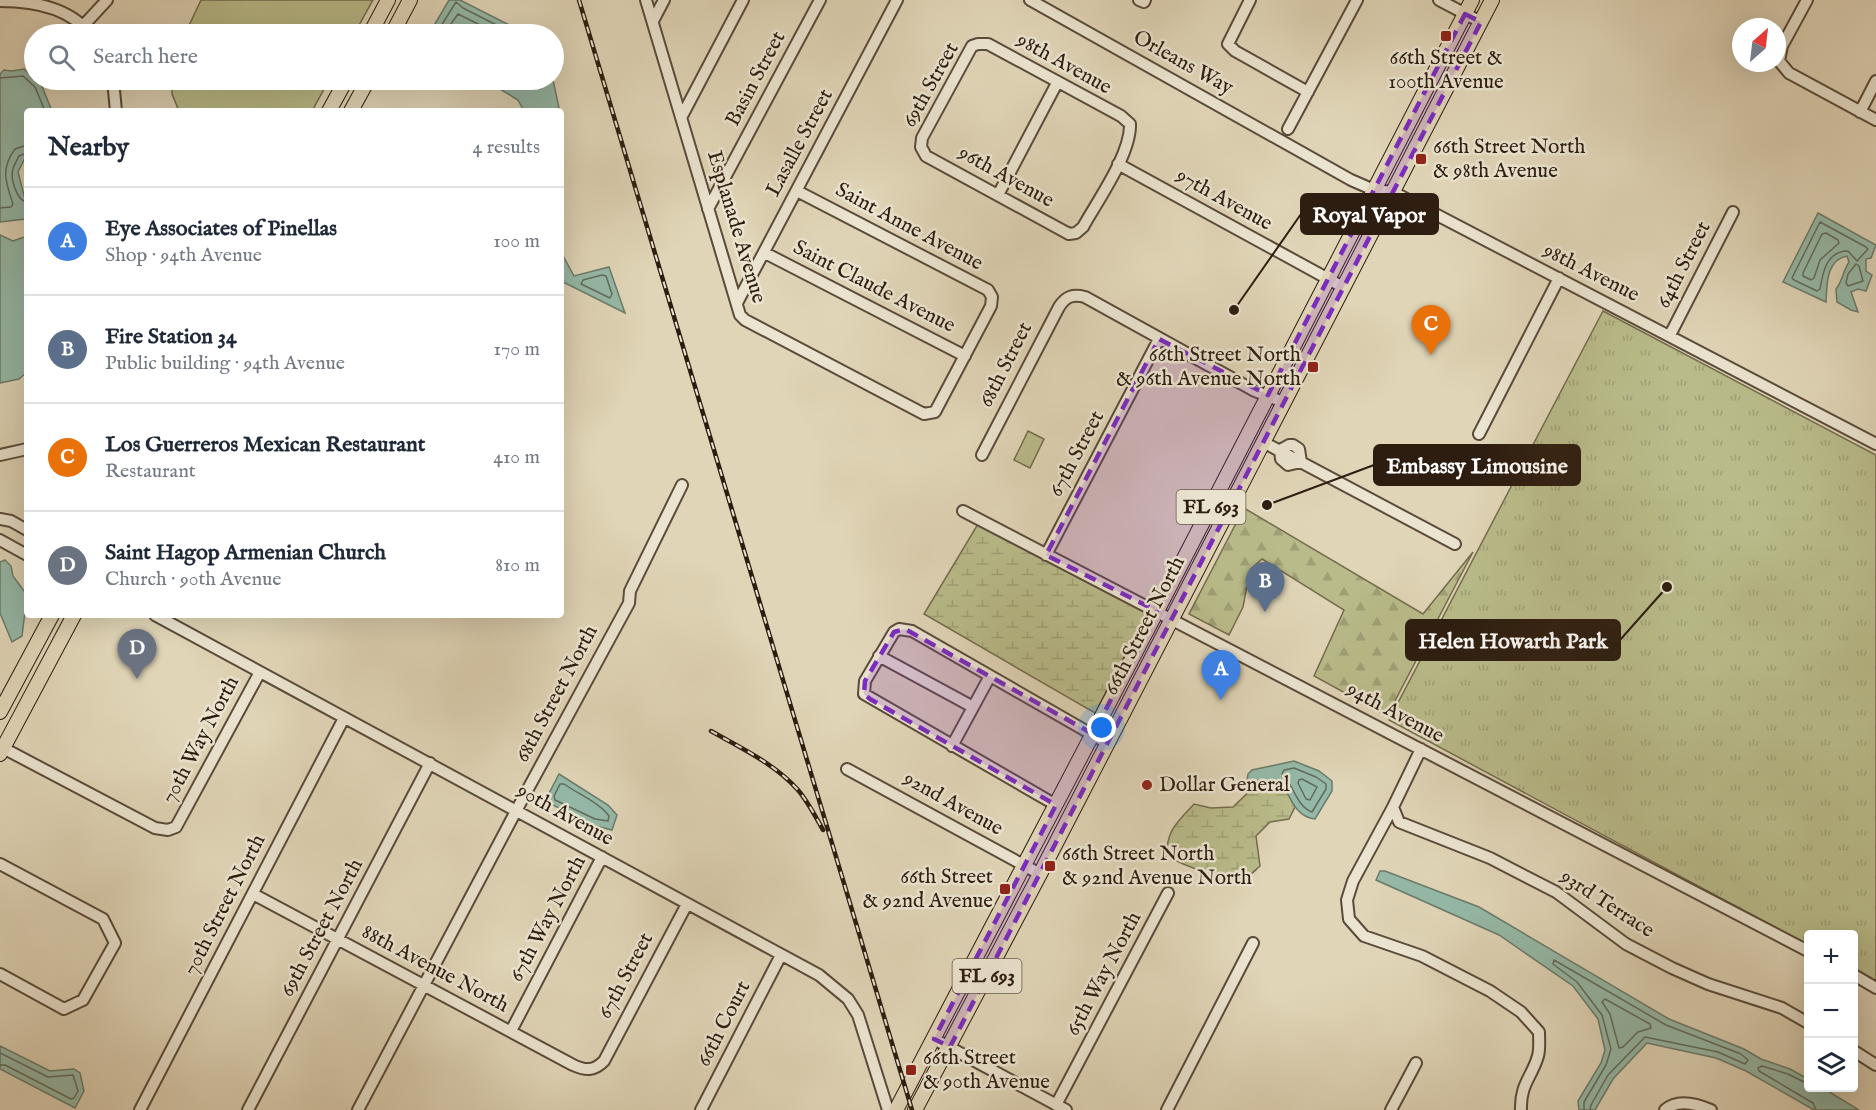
<!DOCTYPE html>
<meta charset="utf-8">
<style>
:root{--surface:#fff;--page:#f2f2f3;--text:#1f2937;--muted:#747a83;--line:#e0e1e3;--accent:#1a73e8}
body{margin:0;font-family:"IM FELL English",serif;background:var(--page);color:var(--text)}
.controls{position:absolute;right:18px;bottom:18px;display:grid;overflow:hidden;border-radius:6px;box-shadow:0 6px 24px #0002}
.controls button{width:54px;height:54px;display:grid;place-items:center;padding:0;border:0;border-bottom:2px solid var(--line);background:var(--surface);color:var(--text);font:30px sans-serif}
.compass{position:absolute;left:1732px;top:18px;width:54px;height:54px;border-radius:50%;background:var(--surface);box-shadow:0 6px 24px #0002;rotate:28deg}
.you{position:absolute;left:1102px;top:728px;width:21px;height:21px;margin:-15px;border:4px solid #fff;border-radius:50%;background:#1a73e8;box-shadow:0 0 0 9px #1a73e833}
.badge{display:grid;place-items:center;width:39px;height:39px;border-radius:50%;background:var(--accent);color:#fff;font-size:20px;font-weight:700}
.pin{position:absolute;translate:-50% -50px;filter:drop-shadow(0 2px 3px #0008)}
.pin::after{content:'';position:absolute;top:32px;width:21px;height:18px;background:inherit;clip-path:polygon(0 0,100% 0,50% 100%)}
.list{margin:0;padding:0;list-style:none}
h2{display:flex;justify-content:space-between;align-items:center;height:78px;margin:0;padding:0 24px;font-size:26px}
h2 small{font-size:20px;font-weight:400;color:var(--muted)}
.list li{display:grid;grid-template-columns:39px 1fr auto;gap:18px;align-items:center;box-sizing:border-box;height:108px;padding:0 24px;border-top:2px solid var(--line)}
.list b{display:block;font-size:22px;white-space:nowrap}
.list p{margin:0;font-size:20px;white-space:nowrap;color:var(--muted)}
.list em{font-size:20px;font-style:normal;color:var(--muted)}
.icon{flex:none;width:33px;height:33px;fill:none;stroke:currentColor;stroke-width:2;stroke-linecap:round;stroke-linejoin:round}
.map{position:relative;flex:none;width:1876px;height:1110px;overflow:hidden}
.search{position:absolute;background:var(--surface);box-shadow:0 6px 24px #0002;left:24px;top:24px;width:540px;height:66px;display:flex;align-items:center;gap:15px;box-sizing:border-box;padding:0 21px;border-radius:33px;color:var(--muted);font-size:22px}
.panel{position:absolute;background:var(--surface);box-shadow:0 6px 24px #0002;left:24px;top:108px;width:540px;height:510px;border-radius:6px}
.map>svg:first-child{display:block}
</style>
<div class="map">
<svg width="1876" height="1110" viewBox="0 0 1876 1110">
<defs>
<pattern id="forest-firs" width="22" height="20" patternUnits="userSpaceOnUse" patternTransform="scale(1.5)"><rect width="22" height="20" fill="#b9bb8a"/><path d="M5 1l3.5 6h-7zM16 11l3.5 6h-7z" fill="#9fa076"/></pattern>
<pattern id="wetland-marsh" width="20" height="14" patternUnits="userSpaceOnUse" patternTransform="scale(1.5)"><rect width="20" height="14" fill="#b9bb8a"/><path d="M1 5h8M5 5V1M11 12h8M15 12V8" fill="none" stroke="#9fa076"/></pattern>
<pattern id="park-tufts" width="24" height="20" patternUnits="userSpaceOnUse" patternTransform="scale(1.5)"><rect width="24" height="20" fill="#b9bb8a"/><path d="M3 7l-1-3M5 7V3M7 7l1-3M15 17l-1-3M17 17v-4M19 17l1-3" fill="none" stroke="#9fa076"/></pattern>
</defs>
<rect width="100%" height="100%" fill="#e0d5b7"/>
<filter id="stains"><feTurbulence type="fractalNoise" baseFrequency=".00333" numOctaves="4"/><feColorMatrix values="0 0 0 0 .2 0 0 0 0 .09 0 0 0 0 .02 0 0 0 .5 -.17"/></filter>
<radialGradient id="worn" r=".72"><stop offset=".6" stop-color="#630" stop-opacity="0"/><stop offset="1" stop-color="#630" stop-opacity=".3"/></radialGradient>
<!-- green -->
<path fill="#b9bb8a" stroke="#736c4d" stroke-width="1.5" d="M201,0H373L354,34H185Z
M172,80H329L312,111H179L172,94Z
M1028,431L1044,439L1030,468L1014,460Z"/>
<!-- forest -->
<path fill="url(#forest-firs)" stroke="#736c4d" stroke-width="1.5" d="M1244,508L1423,614L1473,552L1387,716L1314,676L1344,610L1262,559L1250,570L1243,607L1229,635L1189,614Z"/>
<!-- wetland -->
<path fill="url(#wetland-marsh)" stroke="#736c4d" stroke-width="1.5" d="M978,524L1148,611L1095,713L924,614Z
M1281,781L1295,807L1289,819L1270,822L1256,836L1260,866C1254,871 1248,879 1240,879C1221,881 1184,865 1166,856C1168,828 1176,824 1194,804L1211,808L1233,807L1259,782Z"/>
<!-- park -->
<path fill="url(#park-tufts)" stroke="#736c4d" stroke-width="1.5" d="M1603,311L1876,455V981L1854,969V934H1808V945L1389,720Z"/>
<!-- water -->
<path fill="#95b9a8" stroke="#6b7b6b" stroke-width="1.5" d="M449,0H460L527,34H429Z
M24,69L41,84L52,111H27V154L18,172L25,199V219L0,222V74L4,70L12,71Z
M485,80H553L559,108L540,111H524L518,100Z
M1818,213L1876,245L1871,258L1866,259V271L1872,275L1866,291L1858,289L1851,292L1858,312L1851,310L1837,302L1836,289C1842,282 1843,271 1849,262L1847,256C1826,260 1827,284 1826,302L1783,282Z
M0,235L13,241L27,236V372L19,379L0,383Z
M561,252L574,276L609,267L625,313L561,281Z
M5,560L11,566L13,576L27,595L22,636L12,642L0,613V562Z
M1294,761L1319,771L1332,781V791L1315,819C1295,817 1290,796 1281,781H1247L1248,774L1252,770Z
M559,774L608,805L617,815L612,830L592,825L545,801Z
M1380,871H1385L1479,907L1669,1019L1744,1049L1761,1059L1790,1069L1808,1079V1088H1823L1859,1110H1814L1746,1071L1716,1058L1647,1043L1613,1079L1595,1110H1579L1578,1101L1601,1063L1605,1050L1598,1019L1573,986L1499,935L1376,880Z
M0,1046L50,1071L74,1069L80,1073L84,1091L75,1108L0,1069Z"/>
<g fill="none" stroke-linecap="round" stroke-linejoin="round">
<!-- shore -->
<path stroke="#616b5c" stroke-width="1.5" d="M436,34L456,2L463,8L514,34
M444,34L458,14L498,34
M0,78L23,76L35,87L45,111
M27,153L19,156C17,160 14,165 13,169C10,179 17,201 27,202
M0,208L11,207L13,204C6,183 0,169 15,149L27,145
M1820,222L1866,247L1868,249L1857,261L1848,251C1827,251 1823,271 1820,289L1817,291L1794,280L1792,278Z
M1826,233L1838,240L1839,243L1820,260L1814,278L1811,280L1803,276V273L1822,234Z
M1856,264L1859,266L1863,281L1848,286L1846,283L1848,274Z
M602,275L606,276L612,294L610,298L581,284L583,280Z
M1294,768L1316,777L1326,784V789L1312,812C1296,806 1294,785 1282,774L1284,770Z
M1302,779L1317,787L1310,800L1306,799L1298,783L1299,780Z
M560,784H564C578,794 600,803 609,816L608,821L595,819L555,800L554,796Z
M1605,999L1650,1024L1651,1028L1638,1032L1623,1047L1619,1048L1610,1014L1602,1002Z
M0,1053L48,1077L73,1075L78,1091L74,1098L71,1099L5,1065H0
M1808,1084L1788,1074L1762,1066L1758,1068L1759,1071L1813,1103L1816,1110
M1584,1110V1102L1606,1065L1611,1049L1602,1015L1577,982L1553,964L1554,960L1666,1025L1741,1054L1748,1060L1745,1064L1718,1052L1645,1037L1608,1075L1591,1105L1590,1110"/>
<!-- minor casing -->
<g stroke="#5a4b3a" stroke-width="14">
<path id="minor" d="M646,0L740,315L745,320L924,414L935,412L991,306L992,297L988,290L797,191
M1030,0L1351,180L1374,190L1393,192L1876,444
M1139,0L1144,2L1145,0
M1250,0L1228,44L1235,51L1308,92
M1439,0L1481,22
M1807,0L1782,46L1779,61L1789,73L1876,120
M0,1C32,1 69,7 90,34
M653,21L664,0
M83,26L107,0
M978,44H988L1121,116L1130,124C1131,154 1098,200 1083,227L1076,233L1069,234L926,156L921,147L922,138L972,46Z
M113,80L116,111
M1860,112L1876,81
M682,116L743,0
M1288,129L1357,0
M1118,164L1343,287
M998,195L1057,83
M708,209L820,0
M765,253L965,356
M737,303L897,0
M1670,335L1733,212
M1479,434L1559,278
M1263,442L1455,544
M1289,445H1293L1299,449L1301,462L1288,465L1281,459L1280,450Z
M0,455L27,449
M982,455L1059,307C1066,296 1073,294 1085,297L1255,391L1283,402
M963,511L1808,951
M0,519L11,521L27,530
M0,540L27,555
M1046,555L1159,339
M155,615L819,975L848,999L858,1015L888,1110
M879,656L973,707
M952,746L990,676
M3,748L155,828L168,830L176,827L260,672
M1421,749L1393,807L1353,881L1347,900L1349,919L1364,936L1422,956L1490,991L1521,1012L1539,1032C1539,1040 1540,1049 1538,1056C1532,1077 1520,1084 1521,1110
M847,769L1040,874
M1056,805L864,694L865,681L894,632L899,629L912,631L1107,743
M1393,807L1399,822L1490,858L1556,892L1626,944L1672,968L1708,984L1782,1008L1808,1023
M0,864L103,919L115,943L83,1000L64,1009L0,974
M253,894L573,1065C586,1071 594,1071 604,1061L687,904
M1854,975L1876,988
M511,1031L602,857
M934,1039L1066,1110
M1854,1051L1876,1065
M1056,1105L1168,893
M140,1110L344,718
M248,1110L430,763
M358,1110L516,811L629,603L630,591L682,485
M701,1110L781,955
M1167,1110L1253,943
M1391,1110L1416,1063
M1665,1110C1678,1098 1697,1104 1711,1110"/>
</g>
<!-- major casing -->
<g stroke="#2d1d10" stroke-width="16">
<path id="major" d="M370,34L388,0
M392,34L410,0
M329,111L346,80
M351,111L368,80
M0,712L52,615
M0,754L74,615
M896,1110L1157,611L1472,0
M915,1110L1040,874L1492,0"/>
</g>
<!-- minor -->
<use href="#minor" stroke="#ebe4d0" stroke-width="10"/>
<!-- major -->
<use href="#major" stroke="#e0d5b7" stroke-width="14"/>
<!-- rail casing -->
<g stroke="#2d1d10" stroke-width="4.5">
<path id="rail" d="M579,0L912,1110
M711,731C741,748 775,764 798,790C808,802 816,817 823,830"/>
</g>
<!-- rail -->
<use href="#rail" stroke="#ebe4d0" stroke-width="2" stroke-dasharray="7" stroke-linecap="butt"/>
</g>
<!-- marked area -->
<path fill="#7b2cbf" fill-opacity="0.2" stroke="#7b2cbf" stroke-width="4.5" stroke-dasharray="12 8" stroke-linejoin="round" d="M1465,14L1481,22L950,1047L934,1039L1056,805L870,699L864,694L865,681L894,632L905,629L1093,734L1157,611L1046,555L1159,339L1268,395Z"/>
<!-- markers -->
<g fill="#8f2418" stroke="#ebe4d0" stroke-width="2">
<rect x="1440" y="30" width="12" height="12" rx="3"/>
<rect x="1415" y="153" width="12" height="12" rx="3"/>
<rect x="1307" y="361" width="12" height="12" rx="3"/>
<circle cx="1147" cy="785" r="6"/>
<rect x="1044" y="860" width="12" height="12" rx="3"/>
<rect x="999" y="883" width="12" height="12" rx="3"/>
<rect x="905" y="1064" width="12" height="12" rx="3"/>
</g>
<g text-anchor="middle" dominant-baseline="central" stroke-width="5" stroke-linejoin="round" paint-order="stroke">
<!-- shield labels -->
<g fill="#ebe4d0" stroke="#66594a" stroke-width="1.5">
<rect x="1176.5" y="490" width="69" height="34" rx="4.5"/>
<rect x="952.5" y="959" width="69" height="34" rx="4.5"/>
</g>
<g font-size="20" font-weight="bold" fill="#2d1d10">
<text x="1211" y="507">FL 693</text>
<text x="987" y="976">FL 693</text>
</g>
<!-- poi labels -->
<g font-size="21" fill="#2d1d10" stroke="#ebe4d0" text-anchor="start">
<text x="1446" y="58" text-anchor="middle">66th Street &amp;<tspan x="1446" dy="24">100th Avenue</tspan></text>
<text x="1433" y="147">66th Street North<tspan x="1433" dy="24">&amp; 98th Avenue</tspan></text>
<text x="1301" y="355" text-anchor="end">66th Street North<tspan x="1301" dy="24">&amp; 96th Avenue North</tspan></text>
<text x="1159" y="785">Dollar General</text>
<text x="1062" y="854">66th Street North<tspan x="1062" dy="24">&amp; 92nd Avenue North</tspan></text>
<text x="993" y="877" text-anchor="end">66th Street<tspan x="993" dy="24">&amp; 92nd Avenue</tspan></text>
<text x="923" y="1058">66th Street<tspan x="923" dy="24">&amp; 90th Avenue</tspan></text>
</g>
<!-- street labels -->
<g font-size="21" fill="#2d1d10" stroke="#ebe4d0">
<text transform="translate(1183 63) rotate(29)">Orleans Way</text>
<text transform="translate(1064 64) rotate(29)">98th Avenue</text>
<text transform="translate(756 79) rotate(-62)">Basin Street</text>
<text transform="translate(931 85) rotate(-61)">69th Street</text>
<text transform="translate(800 143) rotate(-62)">Lasalle Street</text>
<text transform="translate(1006 177) rotate(29)">96th Avenue</text>
<text transform="translate(1224 200) rotate(29)">97th Avenue</text>
<text transform="translate(736 227) rotate(73)">Esplanade Avenue</text>
<text transform="translate(909 227) rotate(28)">Saint Anne Avenue</text>
<text transform="translate(1684 265) rotate(-63)">64th Street</text>
<text transform="translate(1591 273) rotate(27)">98th Avenue</text>
<text transform="translate(874 287) rotate(27)">Saint Claude Avenue</text>
<text transform="translate(1006 365) rotate(-63)">68th Street</text>
<text transform="translate(1077 454) rotate(-62)">67th Street</text>
<text transform="translate(1145 626) rotate(-63)">66th Street North</text>
<text transform="translate(557 694) rotate(-62)">68th Street North</text>
<text transform="translate(1395 713) rotate(28)">94th Avenue</text>
<text transform="translate(201 740) rotate(-62)">70th Way North</text>
<text transform="translate(953 804) rotate(29)">92nd Avenue</text>
<text transform="translate(565 815) rotate(29)">90th Avenue</text>
<text transform="translate(1607 904) rotate(33)">93rd Terrace</text>
<text transform="translate(225 905) rotate(-63)">70th Street North</text>
<text transform="translate(548 919) rotate(-62)">67th Way North</text>
<text transform="translate(322 928) rotate(-62)">69th Street North</text>
<text transform="translate(435 969) rotate(28)">88th Avenue North</text>
<text transform="translate(1104 974) rotate(-62)">65th Way North</text>
<text transform="translate(626 976) rotate(-62)">67th Street</text>
<text transform="translate(724 1024) rotate(-63)">66th Court</text>
</g>
</g>
<!-- callouts -->
<path fill="none" stroke="#2d1d10" stroke-width="2" d="M1234 310L1301 214M1267 505L1374 465M1667 587L1620 640"/>
<g fill="#2d1d10" stroke="#ebe4d0" stroke-width="2">
<circle cx="1234" cy="310" r="6"/>
<circle cx="1267" cy="505" r="6"/>
<circle cx="1667" cy="587" r="6"/>
</g>
<g fill="#2d1d10" stroke="#2d1d10" stroke-width="2">
<rect x="1301" y="194" width="137" height="40" rx="6"/>
<rect x="1374" y="445" width="206" height="40" rx="6"/>
<rect x="1406" y="620" width="214" height="40" rx="6"/>
</g>
<g font-size="22" text-anchor="middle" font-weight="bold" fill="#fff">
<text x="1369" y="222">Royal Vapor</text>
<text x="1477" y="473">Embassy Limousine</text>
<text x="1513" y="648">Helen Howarth Park</text>
</g>
<rect width="100%" height="100%" filter="url(#stains)"/>
<rect width="100%" height="100%" fill="url(#worn)"/>
</svg>
<div class="controls">
<button>+</button>
<button>−</button>
<button><svg class="icon" aria-label="layers" viewBox="0 0 24 24"><path d="M12 4l9 5-9 5-9-5zM3 14l9 5 9-5"/></svg></button>
</div>
<svg class="compass" viewBox="-18 -18 36 36"><path d="M0-13l5 13h-10z" fill="#e53935"/><path d="M0 13l5-13h-10z" fill="#747a83"/></svg>
<div class="you"></div>
<div class="pin badge" style="left:1221px;top:700px;background:#3f7fe0">A</div>
<div class="pin badge" style="left:1265px;top:612px;background:#5c6f8a">B</div>
<div class="pin badge" style="left:1431px;top:355px;background:#e8710a">C</div>
<div class="pin badge" style="left:137px;top:679px;background:#6b7280">D</div>
<div class="search"><svg class="icon" aria-label="search" viewBox="0 0 24 24"><circle cx="10" cy="10" r="6"/><path d="M15 15l6 6"/></svg>Search here</div>
<section class="panel">
<h2>Nearby<small>4 results</small></h2>
<ul class="list">
<li><span class="badge" style="background:#3f7fe0">A</span><div><b>Eye Associates of Pinellas</b><p>Shop · 94th Avenue</p></div><em>100 m</em></li>
<li><span class="badge" style="background:#5c6f8a">B</span><div><b>Fire Station 34</b><p>Public building · 94th Avenue</p></div><em>170 m</em></li>
<li><span class="badge" style="background:#e8710a">C</span><div><b>Los Guerreros Mexican Restaurant</b><p>Restaurant</p></div><em>410 m</em></li>
<li><span class="badge" style="background:#6b7280">D</span><div><b>Saint Hagop Armenian Church</b><p>Church · 90th Avenue</p></div><em>810 m</em></li>
</ul>
</section>
</div>
